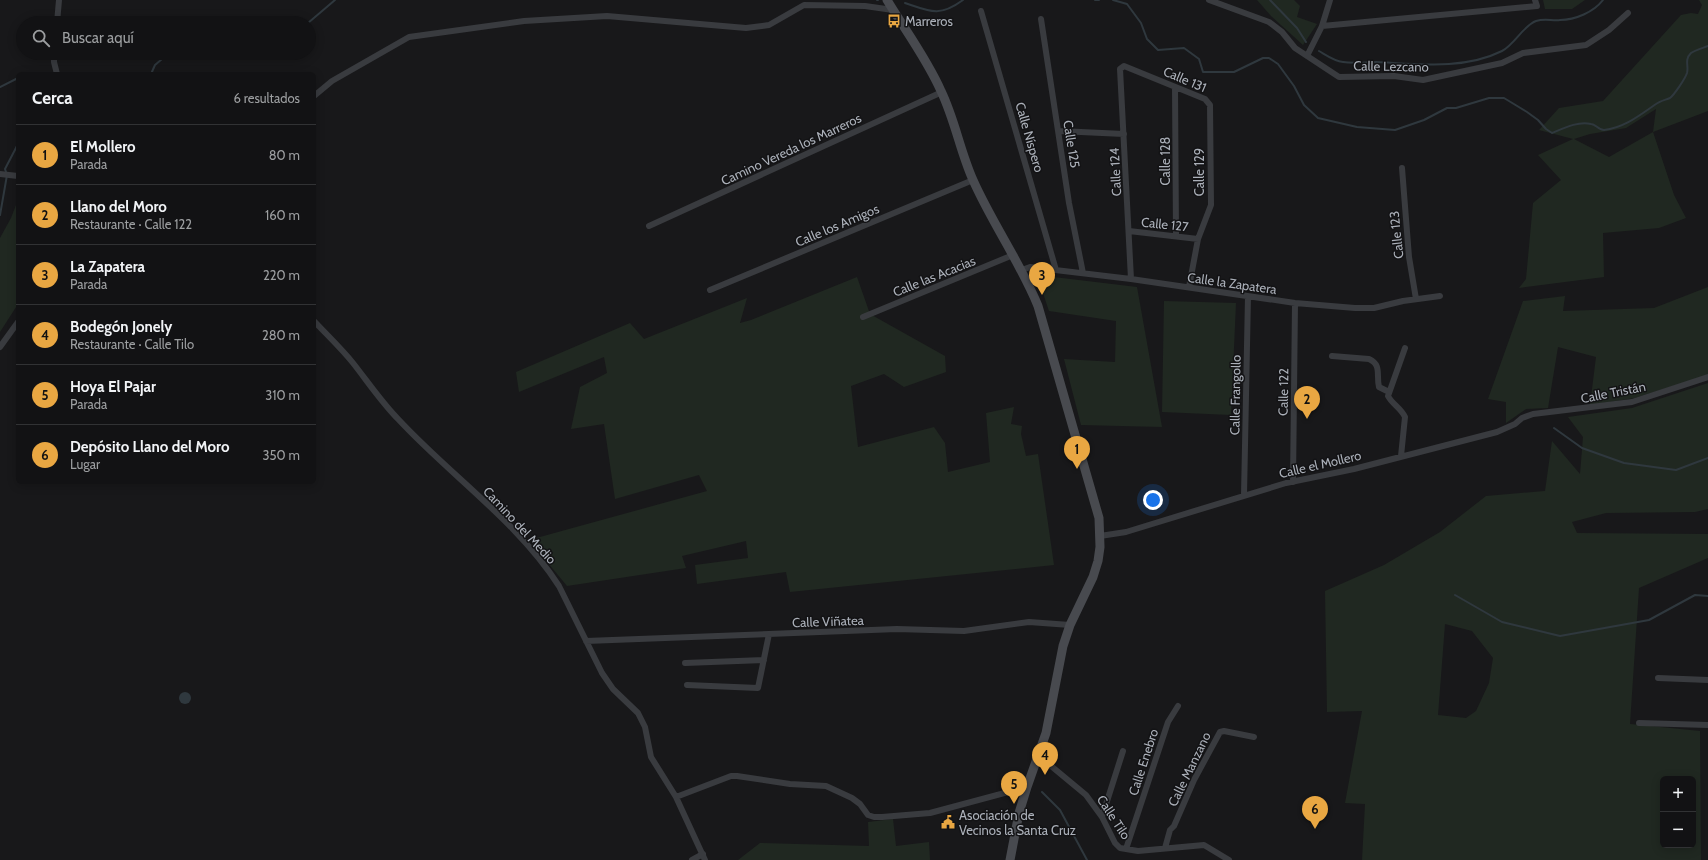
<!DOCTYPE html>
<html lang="es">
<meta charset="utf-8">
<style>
:root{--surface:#121214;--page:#1b1b1d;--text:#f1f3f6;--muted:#9c9ea0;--line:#313234;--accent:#e9a742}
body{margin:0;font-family:Cabin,sans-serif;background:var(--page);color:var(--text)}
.controls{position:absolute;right:12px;bottom:12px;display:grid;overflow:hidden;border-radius:6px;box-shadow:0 2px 10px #0003}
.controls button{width:36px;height:36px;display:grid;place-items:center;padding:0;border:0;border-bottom:1px solid var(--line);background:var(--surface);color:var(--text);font:20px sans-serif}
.you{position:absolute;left:1153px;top:500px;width:14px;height:14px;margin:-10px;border:3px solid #fff;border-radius:50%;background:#1a73e8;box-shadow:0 0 0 6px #1a73e833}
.badge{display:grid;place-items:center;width:26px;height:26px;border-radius:50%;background:var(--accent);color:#111;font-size:13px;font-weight:700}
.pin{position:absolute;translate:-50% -33px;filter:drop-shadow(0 1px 2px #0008)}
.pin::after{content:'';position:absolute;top:21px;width:14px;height:12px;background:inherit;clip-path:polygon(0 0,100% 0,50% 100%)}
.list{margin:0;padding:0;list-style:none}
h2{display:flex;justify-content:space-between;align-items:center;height:52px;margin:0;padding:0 16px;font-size:17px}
h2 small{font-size:13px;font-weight:400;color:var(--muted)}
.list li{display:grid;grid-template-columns:26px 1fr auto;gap:12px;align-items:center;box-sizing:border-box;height:60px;padding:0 16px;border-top:1px solid var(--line)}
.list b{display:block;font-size:15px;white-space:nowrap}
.list p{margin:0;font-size:13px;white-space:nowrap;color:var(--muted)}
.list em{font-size:13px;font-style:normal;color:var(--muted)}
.icon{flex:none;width:22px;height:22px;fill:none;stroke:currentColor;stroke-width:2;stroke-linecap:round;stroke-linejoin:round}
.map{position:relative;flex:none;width:1708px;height:860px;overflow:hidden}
.search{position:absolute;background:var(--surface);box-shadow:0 2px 10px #0003;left:16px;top:16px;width:300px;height:44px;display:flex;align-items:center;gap:10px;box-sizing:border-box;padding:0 14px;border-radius:22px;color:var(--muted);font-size:15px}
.panel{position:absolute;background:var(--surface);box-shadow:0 2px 10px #0003;left:16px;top:72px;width:300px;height:412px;border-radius:6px}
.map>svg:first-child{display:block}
</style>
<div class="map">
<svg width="1708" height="860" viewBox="0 0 1708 860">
<rect width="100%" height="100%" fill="#18181a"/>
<!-- green -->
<path fill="#202821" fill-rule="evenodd" d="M1257,0H1294L1300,6L1297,17L1317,24L1303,45L1271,16Z
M1543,0H1585L1572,9H1545Z
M1699,0H1708V111L1653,132L1674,195L1686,218L1659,228L1603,233L1604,277L1519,288L1526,279L1533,203L1561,180L1538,155L1573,139L1539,130L1559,108L1603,101L1681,15L1691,13L1698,14L1702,5ZM1656,109L1653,132L1609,157L1574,139L1590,134L1626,128Z
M18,198V304L0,332V238L11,218L16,205V200Z
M1037,275L1137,287L1162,427L1081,425L1064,359L1115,362L1116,321L1049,311Z
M857,277L870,314L945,356L946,372L904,387L884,374L851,386L858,447L934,427L945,443L948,472L990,462L986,413L1014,407L1011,424L1022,426L1021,434L1026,456L1038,454L1054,565L790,592L786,572L697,584L695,565L748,558L746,541L682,556L686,568L567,586L529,540L707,491L699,475L615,499L604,424L571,429L580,387L607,373L604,357L519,392L516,372L630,323L644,339L747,298L740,323L751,320Z
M1708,287V375L1635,398L1590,405L1596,357L1558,347L1548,408L1526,409L1506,423V402L1488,399L1523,301L1565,296L1563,311L1654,308Z
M1164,301L1236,303L1231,415L1162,412Z
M1708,383V509L1695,512L1606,513L1572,522L1577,533L1708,534V558L1639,588L1630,724L1700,731L1701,860H1362L1365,804L1345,803L1362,711L1327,712L1325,591L1384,565L1440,532L1486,496L1545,491L1552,441L1580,474L1583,437L1568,417L1632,408ZM1445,624L1472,631L1493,658L1489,683L1476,711L1466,718L1438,715ZM1663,779H1693V845H1663Z
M893,819L896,846L929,842L930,860H738L760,843L869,846L868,822Z"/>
<!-- water -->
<path fill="#2f383e" d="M179 698a6 6 0 1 1 12 0a6 6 0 1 1-12 0Z"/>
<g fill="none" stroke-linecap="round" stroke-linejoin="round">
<!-- stream -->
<path stroke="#2f383e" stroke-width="2" d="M877,0H878
M1095,0H1099
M1113,0L1127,4L1141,23L1147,39L1158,50L1184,48L1199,59L1203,72H1234L1263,58H1269L1278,64L1294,86L1304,105L1318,118L1357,127L1395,130L1424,120L1447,108H1456L1489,98H1504L1527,112L1538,120L1546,129L1552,133C1564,128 1578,121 1591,124C1596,124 1598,130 1604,130C1624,128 1640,115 1656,104C1660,101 1665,100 1670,98C1674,95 1685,79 1687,73C1689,66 1684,60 1691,53C1695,50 1703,48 1708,46
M1270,0L1297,28L1306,42
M905,3C931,12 940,17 963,0
M308,23L335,0
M1319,51C1326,55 1334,61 1343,62C1354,64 1366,62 1377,62C1418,64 1464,70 1502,51C1514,45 1524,25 1536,21C1545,18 1552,21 1560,20C1575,20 1594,12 1603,0
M151,74L155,65L169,53
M0,87L18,78
M0,215L7,175L5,169L18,144
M1554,428L1582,448L1624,463L1676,470L1708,458
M1455,595L1502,622L1560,636L1649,620L1695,595L1708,596
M1042,792L1060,810L1087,860"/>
<!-- minor -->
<path stroke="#393b3f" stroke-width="6" d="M1209,0L1269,22L1282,32L1295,48L1339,77L1394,76L1423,80L1502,63L1523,53L1586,45L1609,30L1628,13
M981,11L1056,270
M1041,19L1069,203L1083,273
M57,23L59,0
M1322,26L1537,6L1535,0
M54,53V62L57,74
M1307,56L1322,26L1330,0
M1175,87L1176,235
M314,96L332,81L409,37L524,21L607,16L746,28L769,25L804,5L865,6L893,10
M1059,131L1124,134
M1402,168L1409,257L1416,299
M0,174L18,176
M649,226L942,92
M1129,231L1198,239
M1022,270L1030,267L1131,279L1295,303L1355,308H1374L1403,301L1440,296
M1131,279L1120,69L1124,66L1205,99L1210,105L1211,205L1198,239L1189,287
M710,290L973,180
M863,317L1013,255
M314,321C327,335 341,348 353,363C368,382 382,403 399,420C451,476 517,521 559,586L602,673L613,689L638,713L645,727L651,757L676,797L705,860
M0,347L18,322
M1332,356L1369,359C1382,365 1376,375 1379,387L1389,392
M1401,456L1405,417C1401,408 1392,404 1388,396L1405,348
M1293,482L1295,303
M1244,495L1248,296
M1100,536L1126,532L1286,483L1354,469L1497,432L1515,424L1522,418L1533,414L1632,402L1708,377
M586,641L897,629L964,631L1029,622L1070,625
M685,663L764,660
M1658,678L1708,680
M687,685L758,688L769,634
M1639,723L1708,725
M1039,756L1086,795L1102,817L1115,843L1120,848L1138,851L1204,845L1229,860
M676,797L731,776H737L790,784L826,786L852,798L860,804L868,815L874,817H882L930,813L1027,787
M1102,817L1123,751
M1165,848L1170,830L1174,826L1194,780L1220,732L1224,731L1254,737
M1126,849L1168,722L1178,706
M692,860L703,854"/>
<!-- secondary -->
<path stroke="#484a4f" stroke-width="9" d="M887,0C905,30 927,59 941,91C955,120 960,151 973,180C992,223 1020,262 1038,306L1099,518L1100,547L1098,561L1093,577L1070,625L1063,646L1046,733L1027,787L1019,813L1010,860"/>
</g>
<!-- icons -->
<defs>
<g id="bus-bare" transform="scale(1.08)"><path d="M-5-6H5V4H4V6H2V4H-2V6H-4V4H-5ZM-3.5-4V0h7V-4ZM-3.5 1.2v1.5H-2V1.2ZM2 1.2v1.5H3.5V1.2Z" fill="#e9a742" stroke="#131315" stroke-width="2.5" paint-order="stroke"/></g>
<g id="civic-bare" transform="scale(1.08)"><path d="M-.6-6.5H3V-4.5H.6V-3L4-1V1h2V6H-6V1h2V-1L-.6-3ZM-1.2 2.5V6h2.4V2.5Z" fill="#e9a742" stroke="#131315" stroke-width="2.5" paint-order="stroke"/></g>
</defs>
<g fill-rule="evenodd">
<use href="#bus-bare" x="894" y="21"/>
<use href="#civic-bare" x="948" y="822"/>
</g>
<g text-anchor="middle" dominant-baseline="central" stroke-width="3" stroke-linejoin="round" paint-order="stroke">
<!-- poi labels -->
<g font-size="13" fill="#abb0b9" stroke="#131315" text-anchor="start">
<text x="905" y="21">Marreros</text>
<text x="959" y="815">Asociación de<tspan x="959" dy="15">Vecinos la Santa Cruz</tspan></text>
</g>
<!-- street labels -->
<g font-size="13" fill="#abb0b9" stroke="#131315">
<text transform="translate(1391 66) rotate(1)">Calle Lezcano</text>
<text transform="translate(1185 79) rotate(23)">Calle 131</text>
<text transform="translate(1030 137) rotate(74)">Calle Níspero</text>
<text transform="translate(1072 144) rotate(81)">Calle 125</text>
<text transform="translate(791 149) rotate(-25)">Camino Vereda los Marreros</text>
<text transform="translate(1165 161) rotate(-90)">Calle 128</text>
<text transform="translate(1115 172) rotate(-93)">Calle 124</text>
<text transform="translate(1199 172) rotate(-90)">Calle 129</text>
<text transform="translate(1165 224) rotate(6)">Calle 127</text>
<text transform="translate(837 225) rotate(-23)">Calle los Amigos</text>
<text transform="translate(1396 235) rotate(-96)">Calle 123</text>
<text transform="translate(934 276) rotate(-22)">Calle las Acacias</text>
<text transform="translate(1232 283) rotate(8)">Calle la Zapatera</text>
<text transform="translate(1283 392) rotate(-89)">Calle 122</text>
<text transform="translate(1613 392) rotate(-11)">Calle Tristán</text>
<text transform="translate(1235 395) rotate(-89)">Calle Frangollo</text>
<text transform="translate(1320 464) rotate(-13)">Calle el Mollero</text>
<text transform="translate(520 525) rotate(47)">Camino del Medio</text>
<text transform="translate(828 621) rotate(-2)">Calle Viñatea</text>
<text transform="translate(1143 762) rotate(-72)">Calle Enebro</text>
<text transform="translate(1189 769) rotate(-64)">Calle Manzano</text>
<text transform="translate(1114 817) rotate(57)">Calle Tilo</text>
</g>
</g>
</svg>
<div class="controls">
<button>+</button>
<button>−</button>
</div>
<div class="you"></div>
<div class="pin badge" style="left:1077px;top:469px">1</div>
<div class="pin badge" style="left:1307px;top:419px">2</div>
<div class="pin badge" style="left:1042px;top:295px">3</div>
<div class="pin badge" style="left:1045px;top:775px">4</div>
<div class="pin badge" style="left:1014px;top:804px">5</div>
<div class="pin badge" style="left:1315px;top:829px">6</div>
<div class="search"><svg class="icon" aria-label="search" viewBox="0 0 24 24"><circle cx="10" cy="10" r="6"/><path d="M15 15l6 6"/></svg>Buscar aquí</div>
<section class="panel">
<h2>Cerca<small>6 resultados</small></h2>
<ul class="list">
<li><span class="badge">1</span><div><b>El Mollero</b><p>Parada</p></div><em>80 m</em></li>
<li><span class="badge">2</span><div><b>Llano del Moro</b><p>Restaurante · Calle 122</p></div><em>160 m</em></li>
<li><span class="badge">3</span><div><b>La Zapatera</b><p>Parada</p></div><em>220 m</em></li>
<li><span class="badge">4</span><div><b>Bodegón Jonely</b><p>Restaurante · Calle Tilo</p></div><em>280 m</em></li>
<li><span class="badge">5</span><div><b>Hoya El Pajar</b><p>Parada</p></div><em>310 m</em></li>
<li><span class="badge">6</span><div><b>Depósito Llano del Moro</b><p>Lugar</p></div><em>350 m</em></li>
</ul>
</section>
</div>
